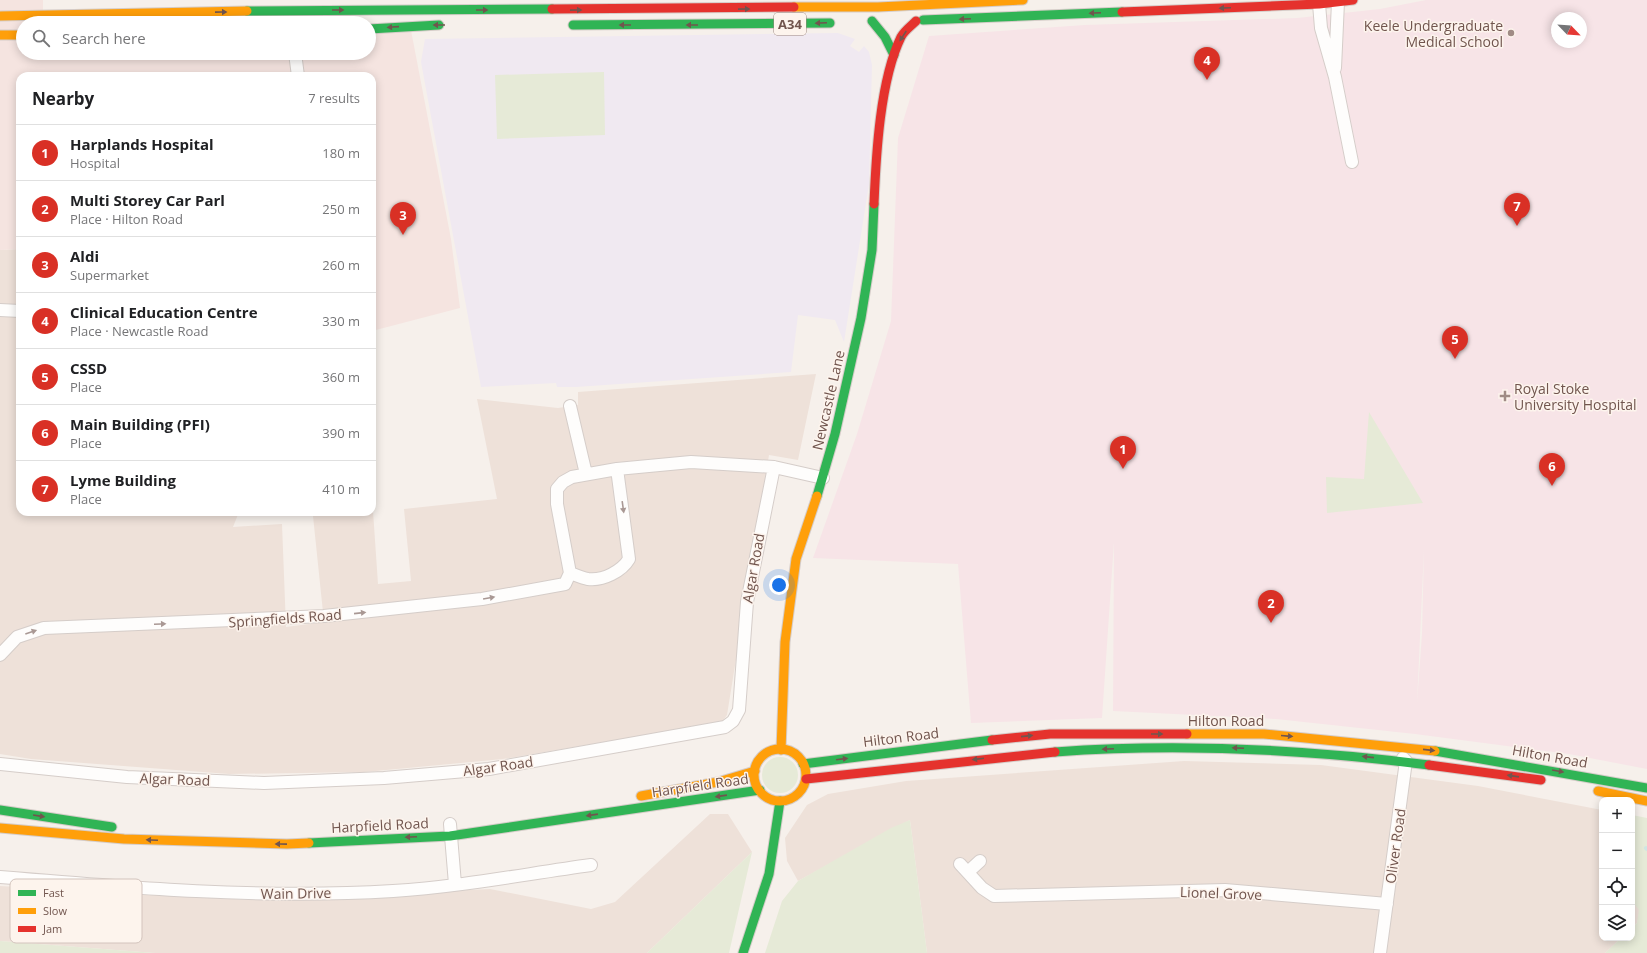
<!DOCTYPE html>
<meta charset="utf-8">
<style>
:root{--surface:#fff;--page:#f2f2f2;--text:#202124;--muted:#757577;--line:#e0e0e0;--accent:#d93025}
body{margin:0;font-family:"Open Sans",sans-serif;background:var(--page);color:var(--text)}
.controls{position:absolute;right:12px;bottom:12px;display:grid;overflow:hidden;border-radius:8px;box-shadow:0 2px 10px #0003}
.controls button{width:36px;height:36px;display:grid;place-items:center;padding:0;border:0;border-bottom:1px solid var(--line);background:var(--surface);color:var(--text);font:20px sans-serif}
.compass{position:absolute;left:1551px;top:12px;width:36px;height:36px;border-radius:50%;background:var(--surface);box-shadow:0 2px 10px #0003;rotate:115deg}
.you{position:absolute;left:779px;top:585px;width:14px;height:14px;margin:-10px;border:3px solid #fff;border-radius:50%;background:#1a73e8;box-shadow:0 0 0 6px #1a73e833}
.badge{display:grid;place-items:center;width:26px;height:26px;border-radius:50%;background:var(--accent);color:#fff;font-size:13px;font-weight:700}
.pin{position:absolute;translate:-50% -33px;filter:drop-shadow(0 1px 2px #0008)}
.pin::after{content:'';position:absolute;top:21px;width:14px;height:12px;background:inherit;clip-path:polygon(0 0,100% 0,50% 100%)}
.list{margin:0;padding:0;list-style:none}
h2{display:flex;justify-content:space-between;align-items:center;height:52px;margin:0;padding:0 16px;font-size:17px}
h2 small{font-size:13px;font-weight:400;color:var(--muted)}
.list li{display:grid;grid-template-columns:26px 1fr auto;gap:12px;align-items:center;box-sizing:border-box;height:56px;padding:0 16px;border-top:1px solid var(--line)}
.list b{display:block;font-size:15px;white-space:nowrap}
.list p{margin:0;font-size:13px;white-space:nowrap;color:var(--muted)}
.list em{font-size:13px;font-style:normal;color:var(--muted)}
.icon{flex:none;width:22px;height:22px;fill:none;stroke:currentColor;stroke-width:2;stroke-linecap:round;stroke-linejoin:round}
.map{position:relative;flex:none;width:1647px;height:953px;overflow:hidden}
.search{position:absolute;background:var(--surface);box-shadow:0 2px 10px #0003;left:16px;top:16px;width:360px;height:44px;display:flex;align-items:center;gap:10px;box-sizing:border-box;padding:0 14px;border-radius:22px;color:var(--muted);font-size:15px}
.panel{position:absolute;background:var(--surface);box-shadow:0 2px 10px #0003;left:16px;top:72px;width:360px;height:444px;border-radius:12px}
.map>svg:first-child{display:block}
</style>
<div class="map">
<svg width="1647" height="953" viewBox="0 0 1647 953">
<rect width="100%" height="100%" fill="#f6f0eb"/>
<!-- residential -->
<path fill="#eee1d9" d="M20,249V512H239L233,527L282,524L286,627L324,622L313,516L373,511L378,584L411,581L404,509L497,499L477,399L558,408L578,405V392L816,374L798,460L769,455L727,715L722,722L503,759L365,772L229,774L31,759L0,754V250Z
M1184,761L1321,765L1478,786L1602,810V938H1621L1605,953H927L910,820L798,881L787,861L785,838L807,805L828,794L906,781Z
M710,814H728L752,852L647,953H155L0,941V886L250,900L490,889L591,909L615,902Z
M1632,901L1640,910L1637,923L1632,928Z"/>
<!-- commercial -->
<path fill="#f5e4e0" d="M0,0H43V23H23V53H369V29L410,25L451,239L460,308L372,331V76H20V249L0,250Z"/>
<!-- education -->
<path fill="#f0e9f1" d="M838,33L855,39L850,46L859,52L864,46L869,52L872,65L869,184L844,342L835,320L798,315L791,372L576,387H557L556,383L481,387L421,62L425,39Z"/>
<!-- medical -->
<path fill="#f7e4e7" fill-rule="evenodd" d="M1426,0H1647V769L1569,754L1415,734L1276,719L1113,711L1114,542L1102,718L971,723L958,564L813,558L857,434L891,321L898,138L929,36L1085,25L1297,18L1380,9ZM1557,18H1581V42H1557ZM1424,549L1422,634L1417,703Z"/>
<!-- green -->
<path fill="#e6ead7" d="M604,72L605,135L497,139L495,75Z
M1369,412L1423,503L1327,513L1326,477L1364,479Z
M762 775a18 18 0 1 1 36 0a18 18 0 1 1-36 0Z
M1632,815L1647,818V953H1605L1621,938H1632V928L1637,923L1639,910L1632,901Z
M910,820L927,953H765L782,901L798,881L891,828Z
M752,852L729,953H647Z
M0,941L155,953H0Z"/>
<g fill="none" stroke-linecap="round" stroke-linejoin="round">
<!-- stream -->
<path stroke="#cfe6e4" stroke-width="4" d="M1646,848L1647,849"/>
<!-- street casing -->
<g stroke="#d5cdc9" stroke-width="14">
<path id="street" d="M1319,4L1321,28L1335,77L1352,162
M295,53L298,76
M1335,68L1338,2
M0,310L20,311
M570,406L586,474
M570,573C576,575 582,578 588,579C603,581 622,571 629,559L617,469
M0,655L17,637L44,628L324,616L482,599L565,584L570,573L557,504V489L563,482L572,477L617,469L691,462L774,467L823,478
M0,764L127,777L264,783L384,778L489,769L725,727L733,721L739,710L747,602L774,467
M450,824L455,884
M960,864L982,888L994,896L1225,890L1387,904
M968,872L980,861
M0,877C131,888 262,899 393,891C459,887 525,874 591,865
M1380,953L1406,761L1403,758"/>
</g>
<!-- fast casing -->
<g stroke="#d5ccc8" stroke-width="11">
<path id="fast" d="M247,11L552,9
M923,20L1122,12
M872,21L885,37L894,55
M573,25L830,23
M369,29L439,25
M817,496L835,434L861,318L872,250L874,204
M1435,751L1647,788
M1055,752C1180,743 1304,749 1429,765
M803,764L992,740
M0,810L112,827
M309,843L450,836L760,790
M743,953L769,874L780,801"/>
</g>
<!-- slow casing -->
<g stroke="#d5ccc8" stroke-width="11">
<path id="slow" d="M794,7H878L1023,0
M0,16L247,11
M0,35H23
M1187,734H1264L1435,751
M754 775a26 26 0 1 1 52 0a26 26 0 1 1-52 0Z
M781,750L785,642L796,559L817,496
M1598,791L1647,801
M641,796L718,782L755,771
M0,828L124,839L287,844L309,843"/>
</g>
<!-- jam casing -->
<g stroke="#d5ccc8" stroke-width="11">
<path id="jam" d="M552,9L794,7
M1122,12L1319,4L1353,0
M874,204C876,155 880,80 901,37C904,31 911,26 916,21
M992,740L1050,734H1187
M1429,765L1541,780
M806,779L1055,752"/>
</g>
<!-- street -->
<use href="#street" stroke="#fefdfc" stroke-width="12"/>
<!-- fast -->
<use href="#fast" stroke="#30b455" stroke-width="9"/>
<!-- slow -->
<use href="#slow" stroke="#ff9f0a" stroke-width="9"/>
<!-- jam -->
<use href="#jam" stroke="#e5322d" stroke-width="9"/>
</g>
<!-- one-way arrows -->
<defs><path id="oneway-solid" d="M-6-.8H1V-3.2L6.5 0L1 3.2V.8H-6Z"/></defs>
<g fill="#71554e">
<use href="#oneway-solid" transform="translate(1225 8) rotate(178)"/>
<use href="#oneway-solid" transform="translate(744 9) rotate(-1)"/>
<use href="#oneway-solid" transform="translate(338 10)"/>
<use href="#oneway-solid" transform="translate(482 10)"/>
<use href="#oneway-solid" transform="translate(576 10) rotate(-1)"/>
<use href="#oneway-solid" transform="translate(221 12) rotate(-1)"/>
<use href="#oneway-solid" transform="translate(1095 13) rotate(178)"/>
<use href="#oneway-solid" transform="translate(965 19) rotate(178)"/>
<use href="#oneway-solid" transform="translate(821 23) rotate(178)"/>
<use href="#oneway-solid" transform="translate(439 25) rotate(180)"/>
<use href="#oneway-solid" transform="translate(625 25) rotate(180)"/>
<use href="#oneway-solid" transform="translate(692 25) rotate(-180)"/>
<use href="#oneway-solid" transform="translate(393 27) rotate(176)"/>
<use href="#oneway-solid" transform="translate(903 36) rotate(123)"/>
<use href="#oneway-solid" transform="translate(1157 734)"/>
<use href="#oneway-solid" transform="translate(1027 736) rotate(-6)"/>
<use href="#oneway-solid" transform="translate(1287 736) rotate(5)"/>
<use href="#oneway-solid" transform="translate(1238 748) rotate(-178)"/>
<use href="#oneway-solid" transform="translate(1108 749) rotate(178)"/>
<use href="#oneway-solid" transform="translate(1429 750) rotate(6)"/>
<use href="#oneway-solid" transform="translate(1368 757) rotate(-174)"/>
<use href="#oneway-solid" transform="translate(842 759) rotate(-7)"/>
<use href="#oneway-solid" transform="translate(978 759) rotate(173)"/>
<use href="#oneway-solid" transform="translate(1558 771) rotate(10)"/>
<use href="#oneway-solid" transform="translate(1513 776) rotate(-172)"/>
<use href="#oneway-solid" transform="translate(721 796) rotate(172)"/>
<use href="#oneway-solid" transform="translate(592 815) rotate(172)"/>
<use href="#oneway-solid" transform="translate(39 816) rotate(9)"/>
<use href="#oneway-solid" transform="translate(411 837) rotate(177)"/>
<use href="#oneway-solid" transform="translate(152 840) rotate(-178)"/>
<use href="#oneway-solid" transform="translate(281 844) rotate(-179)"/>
</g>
<g fill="#a99894">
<use href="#oneway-solid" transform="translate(623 507) rotate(82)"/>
<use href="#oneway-solid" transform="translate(489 598) rotate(-10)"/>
<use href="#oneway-solid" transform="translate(360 613) rotate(-6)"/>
<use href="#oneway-solid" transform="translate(160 624) rotate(-2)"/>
<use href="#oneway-solid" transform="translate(31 632) rotate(-19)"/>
</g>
<!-- markers -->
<g fill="#a08b85" stroke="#fdf4ed" stroke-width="1.5">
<circle cx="1511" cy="33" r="4"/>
<path d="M1503 390h4v4h4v4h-4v4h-4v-4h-4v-4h4z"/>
</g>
<g text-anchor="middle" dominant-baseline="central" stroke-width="3" stroke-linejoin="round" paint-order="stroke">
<!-- shield labels -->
<rect fill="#fdf4ed" stroke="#9b857e" stroke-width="1" x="774" y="13" width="32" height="22" rx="3"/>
<g font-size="13" font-weight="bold" fill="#71554e">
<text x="790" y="24">A34</text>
</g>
<!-- poi labels -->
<g font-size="14" fill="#71554e" stroke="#fdf4ed" text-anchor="end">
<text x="1503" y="25">Keele Undergraduate<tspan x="1503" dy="16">Medical School</tspan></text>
<text x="1514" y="388" text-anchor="start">Royal Stoke<tspan x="1514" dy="16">University Hospital</tspan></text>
</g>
<!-- street labels -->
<g font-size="14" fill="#71554e" stroke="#fdf4ed">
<text transform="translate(828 400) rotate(-77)">Newcastle Lane</text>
<text transform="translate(753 568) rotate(-80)">Algar Road</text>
<text transform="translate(285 618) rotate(-4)">Springfields Road</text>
<text x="1226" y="720">Hilton Road</text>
<text transform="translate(901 737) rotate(-7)">Hilton Road</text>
<text transform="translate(1550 756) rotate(10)">Hilton Road</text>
<text transform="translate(498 766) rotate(-8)">Algar Road</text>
<text transform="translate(175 779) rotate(2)">Algar Road</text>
<text transform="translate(700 785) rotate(-8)">Harpfield Road</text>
<text transform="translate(380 825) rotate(-3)">Harpfield Road</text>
<text transform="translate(1395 846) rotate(-82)">Oliver Road</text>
<text transform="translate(296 893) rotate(-1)">Wain Drive</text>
<text transform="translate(1221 893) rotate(2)">Lionel Grove</text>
</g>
</g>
<!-- legend -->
<rect x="10" y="879" width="132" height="64" rx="6" fill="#fdf4ed" stroke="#d3c4bd" stroke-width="1"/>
<rect x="18" y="890" width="18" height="6" fill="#30b455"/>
<rect x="18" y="908" width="18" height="6" fill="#ff9f0a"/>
<rect x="18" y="926" width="18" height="6" fill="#e5322d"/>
<g font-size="11" fill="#71554e">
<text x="43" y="897">Fast</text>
<text x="43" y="915">Slow</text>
<text x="43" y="933">Jam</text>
</g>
</svg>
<div class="controls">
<button>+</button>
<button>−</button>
<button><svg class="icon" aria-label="locate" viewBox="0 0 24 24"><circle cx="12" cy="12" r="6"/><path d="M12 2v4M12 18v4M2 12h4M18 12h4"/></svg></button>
<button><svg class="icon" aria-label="layers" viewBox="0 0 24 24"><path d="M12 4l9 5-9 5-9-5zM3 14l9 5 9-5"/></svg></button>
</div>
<svg class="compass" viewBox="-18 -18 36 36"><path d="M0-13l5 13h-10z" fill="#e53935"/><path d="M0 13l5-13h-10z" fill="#757577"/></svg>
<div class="you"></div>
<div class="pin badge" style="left:1123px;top:469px">1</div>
<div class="pin badge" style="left:1271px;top:623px">2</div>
<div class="pin badge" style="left:403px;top:235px">3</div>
<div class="pin badge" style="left:1207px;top:80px">4</div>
<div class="pin badge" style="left:1455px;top:359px">5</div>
<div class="pin badge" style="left:1552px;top:486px">6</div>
<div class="pin badge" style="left:1517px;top:226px">7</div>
<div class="search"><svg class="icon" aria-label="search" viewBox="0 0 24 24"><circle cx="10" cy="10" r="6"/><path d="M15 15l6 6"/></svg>Search here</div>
<section class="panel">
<h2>Nearby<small>7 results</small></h2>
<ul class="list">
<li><span class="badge">1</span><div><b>Harplands Hospital</b><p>Hospital</p></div><em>180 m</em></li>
<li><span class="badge">2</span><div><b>Multi Storey Car Parl</b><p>Place · Hilton Road</p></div><em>250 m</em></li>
<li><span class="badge">3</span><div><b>Aldi</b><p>Supermarket</p></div><em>260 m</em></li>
<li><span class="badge">4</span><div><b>Clinical Education Centre</b><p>Place · Newcastle Road</p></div><em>330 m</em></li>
<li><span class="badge">5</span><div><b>CSSD</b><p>Place</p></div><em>360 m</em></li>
<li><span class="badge">6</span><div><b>Main Building (PFI)</b><p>Place</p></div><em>390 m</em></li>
<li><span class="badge">7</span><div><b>Lyme Building</b><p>Place</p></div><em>410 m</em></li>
</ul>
</section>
</div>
